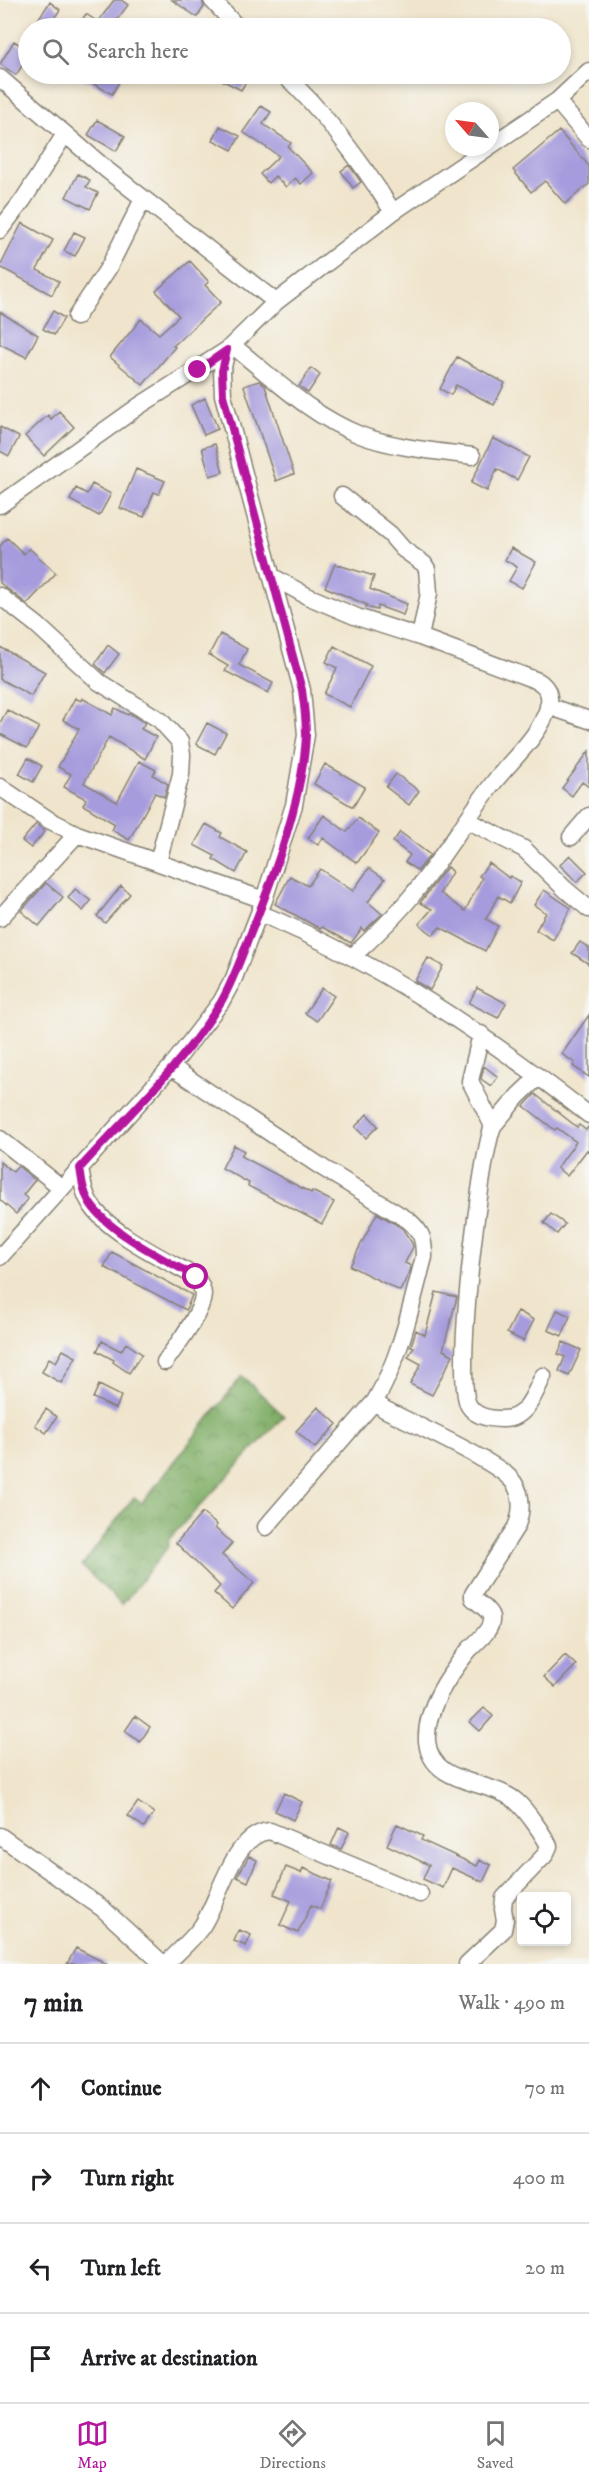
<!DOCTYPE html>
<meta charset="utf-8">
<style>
:root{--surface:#fff;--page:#f2f2f2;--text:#202124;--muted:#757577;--line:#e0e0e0;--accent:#b5179e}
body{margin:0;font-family:"IM FELL DW Pica",serif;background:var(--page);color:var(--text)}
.controls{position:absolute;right:18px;bottom:18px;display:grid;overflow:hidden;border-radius:6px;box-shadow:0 3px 9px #0003}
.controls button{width:54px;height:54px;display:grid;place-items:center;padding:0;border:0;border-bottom:2px solid var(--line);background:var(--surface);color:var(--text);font:30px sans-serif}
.compass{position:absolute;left:445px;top:102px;width:54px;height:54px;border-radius:50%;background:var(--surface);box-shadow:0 3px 9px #0003;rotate:298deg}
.stop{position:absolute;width:18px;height:18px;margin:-14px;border:4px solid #b5179e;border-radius:50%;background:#fff}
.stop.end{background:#b5179e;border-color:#fff;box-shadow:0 2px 6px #0008}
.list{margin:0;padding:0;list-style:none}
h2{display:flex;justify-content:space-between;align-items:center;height:78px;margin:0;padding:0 24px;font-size:26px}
h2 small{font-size:20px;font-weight:400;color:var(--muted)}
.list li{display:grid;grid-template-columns:39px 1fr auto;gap:18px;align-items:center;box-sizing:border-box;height:90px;padding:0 24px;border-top:2px solid var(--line)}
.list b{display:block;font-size:22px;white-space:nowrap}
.list em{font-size:20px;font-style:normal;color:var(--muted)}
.icon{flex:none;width:33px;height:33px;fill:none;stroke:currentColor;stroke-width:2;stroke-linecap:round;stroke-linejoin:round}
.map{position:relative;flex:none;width:589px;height:1964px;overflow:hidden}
.search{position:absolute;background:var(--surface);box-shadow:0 3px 9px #0003;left:18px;right:18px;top:18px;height:66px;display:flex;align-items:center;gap:15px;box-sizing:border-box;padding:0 21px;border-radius:33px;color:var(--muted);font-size:22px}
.sheet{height:438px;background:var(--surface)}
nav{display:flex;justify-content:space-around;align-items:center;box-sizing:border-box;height:84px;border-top:2px solid var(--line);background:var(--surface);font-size:16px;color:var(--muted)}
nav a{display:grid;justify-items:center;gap:3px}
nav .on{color:var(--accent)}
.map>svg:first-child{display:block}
</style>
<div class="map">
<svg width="589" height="1964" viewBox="0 0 589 1964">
<defs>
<pattern id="forest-crowns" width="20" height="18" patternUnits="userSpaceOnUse" patternTransform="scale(1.5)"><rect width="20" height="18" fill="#81af67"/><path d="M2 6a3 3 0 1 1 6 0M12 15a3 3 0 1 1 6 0" fill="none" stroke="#698e54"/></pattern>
</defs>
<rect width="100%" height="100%" fill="#f6f6f2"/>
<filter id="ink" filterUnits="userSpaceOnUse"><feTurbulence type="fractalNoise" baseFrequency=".0167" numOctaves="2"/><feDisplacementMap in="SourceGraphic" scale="12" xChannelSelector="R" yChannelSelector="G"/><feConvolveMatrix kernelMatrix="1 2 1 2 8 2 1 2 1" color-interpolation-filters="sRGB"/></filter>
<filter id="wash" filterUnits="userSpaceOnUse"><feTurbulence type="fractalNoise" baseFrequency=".008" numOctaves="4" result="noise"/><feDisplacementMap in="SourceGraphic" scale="24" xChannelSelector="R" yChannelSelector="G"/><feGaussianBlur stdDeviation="1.35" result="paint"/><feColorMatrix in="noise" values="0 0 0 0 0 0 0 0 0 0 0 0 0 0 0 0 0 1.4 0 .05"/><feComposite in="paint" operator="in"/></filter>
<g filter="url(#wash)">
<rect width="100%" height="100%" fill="#f0e5cc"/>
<!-- forest -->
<path fill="url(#forest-crowns)" stroke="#4e6642" stroke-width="1.5" d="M242,1376L284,1416L169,1539L167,1548L122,1605L82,1566L134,1497L142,1503Z"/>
<g id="blocks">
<!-- building -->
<path fill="#a69bdd" d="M114,0H121L128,5L111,28H76L86,14L98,22Z
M172,0H202L204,7L197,17Z
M50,2L60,10L47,28H32Z
M14,41L28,50V57L16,75L0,64Z
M75,74H112L121,79L112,94Z
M210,74H251L241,90Z
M261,106L271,112L263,124L291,143L288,147L313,173L301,184L295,178L286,187L275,176L268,183L260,174L279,156L243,132Z
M97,120L125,136L116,151L88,135Z
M220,126L240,136L232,150L213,140Z
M559,131L589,166V184L565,204L545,181L531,192L513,170Z
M349,165L361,182L353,188L341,171Z
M78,174L90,180L86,187L98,193L90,209L66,197Z
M22,223L53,240L37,270L59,281L52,295L0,267Z
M74,232L85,237L75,256L64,251Z
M190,261L209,282L205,285L221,302L173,346L175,347L143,385L110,357L141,319L159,334L179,316L156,291Z
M53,311L64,318L54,335L43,329Z
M0,312L38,335L26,357L0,344Z
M457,357L505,383L494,405L456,385L451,395L440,389Z
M311,368L320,375L308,393L299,386Z
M259,381L265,386L294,474L276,481L244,386Z
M205,398L218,429L204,435L191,405Z
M59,411L74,427L44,456L25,436L48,415L51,419Z
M0,427L19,437L9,456L0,451Z
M493,438L529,457L517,480L497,469L487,491L471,483Z
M215,444L223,472L210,476L202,448Z
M136,469L165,481L159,494L154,492L144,517L120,508Z
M92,484L111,494L99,516L70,500L76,488L87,494Z
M7,538L24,554L29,548L56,573L27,604L0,583V546Z
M511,548L536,562L522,588L509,581L517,567L505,560Z
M335,564L374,576L370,589L407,604L403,615L378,606L377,610L366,607L367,605L325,587Z
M220,634L247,649L239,665L273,683L268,693L225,671L228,666L209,655Z
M108,645L119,654L105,673L95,664Z
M334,646L371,666L350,707L324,694L337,668L326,662Z
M0,647L45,672L31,696L0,679Z
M75,698L81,701L82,698L112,715L115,708L128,715L129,713L145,723L141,729L156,737L145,759L109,737L84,783L117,802L139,761L156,770L153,775L168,784L164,797L155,793L129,840L112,830L115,824L83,805L86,799L64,787L71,774L58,767L79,729L63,720Z
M7,710L39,727L27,748L0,734V723Z
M207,723L226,733L215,754L196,744Z
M589,751V787L582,782L572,796L562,788Z
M28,758L42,766L33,782L19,774Z
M325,764L365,787L353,807L314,784Z
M396,774L419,791L409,805L386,787Z
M324,815L347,832L358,818L379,833L357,863L323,838L318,845L308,838Z
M36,824L45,831L31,848L22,841Z
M206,824L222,833L220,837L247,852L236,873L213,859L215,856L194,845Z
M400,832L430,855L418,871L405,862L410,855L393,842Z
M570,855L587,872L577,882L560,865Z
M489,863L509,878L510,876L521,882L510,903L498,896L486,919L498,926L485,951L440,927L433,935L419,924L432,909L420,903L447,867L452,872L440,893L465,911L482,878L479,876Z
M369,868L385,879L368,902L382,914L364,931L362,928L351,943L322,927L320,929L317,927L275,904L290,876L308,886L320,869L353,891Z
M46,883L63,897L39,926L21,911Z
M121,886L130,894L105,923L97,916Z
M75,889L91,901L83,911L68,898Z
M544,890L571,908L553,940L536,930L546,913L534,905Z
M580,942L589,948V964L572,953Z
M428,958L443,966L430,990L415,981Z
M322,988L334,996L317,1021L305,1013Z
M477,988L506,1003L498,1018L469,1003Z
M589,1015V1077L573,1066L575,1063L562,1054Z
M484,1066L498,1077L491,1086L481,1079Z
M535,1094L577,1127L579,1125L586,1130L589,1126V1152L587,1150L567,1176L557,1168L576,1142L557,1128L555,1130L524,1106Z
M367,1114L378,1126L366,1138L355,1127Z
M234,1145L244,1151L241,1156L311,1193L312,1191L334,1202L322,1224L248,1186L249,1183L222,1168Z
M0,1162L13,1172L18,1166L35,1180L23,1195L28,1199L16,1214L0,1200Z
M377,1213L402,1228L412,1243L413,1247L405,1263L411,1266L410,1271L400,1291L350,1266Z
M551,1214L565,1224L557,1234L544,1223Z
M112,1252L192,1295L186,1310L104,1267Z
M436,1292L457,1297L443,1350L453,1355L432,1395L410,1384L421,1364L408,1357L414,1347L411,1346L416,1330L425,1335Z
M557,1310L570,1316L562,1336L548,1330Z
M518,1311L534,1320L523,1341L507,1333Z
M102,1341L121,1351L126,1343L142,1354L129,1373L113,1362L114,1360L97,1351Z
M563,1342L581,1350L569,1376L559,1371L565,1357L558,1354Z
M63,1350L76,1357L61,1383L42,1372L49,1358L56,1362Z
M99,1385L121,1396L116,1409L93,1398Z
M318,1407L337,1424L315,1448L296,1431Z
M46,1409L57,1417L46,1433L35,1425Z
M202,1513L217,1525L215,1528L232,1543L222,1555L254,1583L232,1609L214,1593L220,1586L176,1543Z
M565,1655L576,1665L555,1687L544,1677Z
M484,1708L493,1716L480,1731L470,1722Z
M135,1716L150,1727L140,1742L125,1731Z
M284,1793L302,1802L293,1820L275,1811Z
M138,1802L154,1813L144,1827L128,1816Z
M397,1824L423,1836L421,1840L477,1866L480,1860L491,1865L483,1882L452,1868L443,1888L423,1879L429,1865L387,1845Z
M339,1827L349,1832L341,1849L331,1845Z
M249,1856L257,1860L248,1882L237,1877Z
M286,1867L301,1873L303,1868L332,1881L320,1909L311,1905L298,1933L280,1925L291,1901L274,1894Z
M239,1930L251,1935L246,1946L234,1941Z
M76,1948L107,1964H67Z"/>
</g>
</g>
<g filter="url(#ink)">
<use href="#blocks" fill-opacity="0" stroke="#868074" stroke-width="1.5"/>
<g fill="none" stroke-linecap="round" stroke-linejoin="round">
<!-- minor casing -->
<g stroke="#868074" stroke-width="19">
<path id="minor" d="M212,0L238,28
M283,74C326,113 362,163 393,212
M0,78L107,170L276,302
M557,101L589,139
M490,146L557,101L589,71
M0,230L23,200L65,134
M76,317L109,267L143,199
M232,345C272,377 311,416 360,435C395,448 435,451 472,456
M342,496L390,534L403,549L424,564L427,569L429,593L420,637
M0,505L139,406L227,350L276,302L393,212L489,147
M273,577L307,596L357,617L420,637L538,681C549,688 551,696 548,708C539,737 512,759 494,782C465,820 441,861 410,898C393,919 372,938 352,957
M0,596L37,625L99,682L160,720L180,742L182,755L181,774L158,862
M548,706L589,720
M0,787L49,820L77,834L264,900
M467,820L524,849L565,889L589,909
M571,837L589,816
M259,913C379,962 487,1036 589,1115
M0,918L77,834
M481,1034L470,1081L493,1126C480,1159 453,1381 469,1406C476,1417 491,1419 502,1419C526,1420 534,1395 543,1376
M171,1067L323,1168L408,1220C422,1232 424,1239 424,1257C411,1306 401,1357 375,1401L266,1527
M493,1126L518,1096L538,1077
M0,1139L62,1188
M80,1168C82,1180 83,1192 90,1203C108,1233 165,1259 196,1277C200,1283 203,1288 203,1295C202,1313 176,1346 165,1362
M0,1257L171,1067L221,1002L234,978L264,900L294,805L306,735L302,690L223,395L222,371L227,350
M375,1401L384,1409C418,1426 452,1441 484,1460C494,1466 507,1473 514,1483C523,1496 522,1513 516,1527L473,1594V1598C478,1603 491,1611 491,1618C493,1630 475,1643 468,1651C449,1675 425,1709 427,1741C431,1787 492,1779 517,1802C527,1811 543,1834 549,1846L545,1855L504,1898L503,1909L505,1920L503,1930L467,1964
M0,1836L103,1909L163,1964
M166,1964C178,1952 192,1940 202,1926C220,1899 233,1833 270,1831L420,1894"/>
</g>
<!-- minor -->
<use href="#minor" stroke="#fff" stroke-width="16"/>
</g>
</g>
<g fill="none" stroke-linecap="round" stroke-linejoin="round" filter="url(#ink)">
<!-- route -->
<path stroke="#b5179e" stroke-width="8" d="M196,1277C165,1259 109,1233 90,1203C83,1192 82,1180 80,1168C128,1115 184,1063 221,1002C233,981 241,958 250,935C274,876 303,798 306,735C306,720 304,704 302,690L223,395L222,371L227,350L198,370"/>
</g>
</svg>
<div class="controls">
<button><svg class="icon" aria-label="locate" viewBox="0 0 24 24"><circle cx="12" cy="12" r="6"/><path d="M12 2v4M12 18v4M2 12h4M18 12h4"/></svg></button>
</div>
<svg class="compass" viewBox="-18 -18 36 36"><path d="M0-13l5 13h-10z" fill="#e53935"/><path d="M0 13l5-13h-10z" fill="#757577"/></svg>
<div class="stop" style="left:196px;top:1277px"></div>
<div class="stop end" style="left:198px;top:370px"></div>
<div class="search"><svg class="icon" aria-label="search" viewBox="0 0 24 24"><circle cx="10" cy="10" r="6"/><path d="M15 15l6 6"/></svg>Search here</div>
</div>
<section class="sheet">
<h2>7 min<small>Walk · 490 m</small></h2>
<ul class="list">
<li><svg class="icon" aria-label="ahead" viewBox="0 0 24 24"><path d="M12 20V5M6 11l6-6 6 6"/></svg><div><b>Continue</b></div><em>70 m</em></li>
<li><svg class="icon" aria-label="right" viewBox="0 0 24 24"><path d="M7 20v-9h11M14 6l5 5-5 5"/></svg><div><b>Turn right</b></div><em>400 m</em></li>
<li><svg class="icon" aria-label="left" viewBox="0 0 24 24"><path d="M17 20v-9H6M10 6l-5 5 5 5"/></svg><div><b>Turn left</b></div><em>20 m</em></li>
<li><svg class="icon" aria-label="arrive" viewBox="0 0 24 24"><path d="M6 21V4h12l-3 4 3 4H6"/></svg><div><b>Arrive at destination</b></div></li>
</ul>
</section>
<nav>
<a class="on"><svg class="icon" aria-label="map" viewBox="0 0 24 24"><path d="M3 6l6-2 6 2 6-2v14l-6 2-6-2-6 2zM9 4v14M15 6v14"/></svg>Map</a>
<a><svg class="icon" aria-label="directions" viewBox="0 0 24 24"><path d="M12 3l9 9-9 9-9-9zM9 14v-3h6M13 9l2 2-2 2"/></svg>Directions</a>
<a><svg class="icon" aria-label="saved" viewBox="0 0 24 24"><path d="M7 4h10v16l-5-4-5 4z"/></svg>Saved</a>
</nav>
